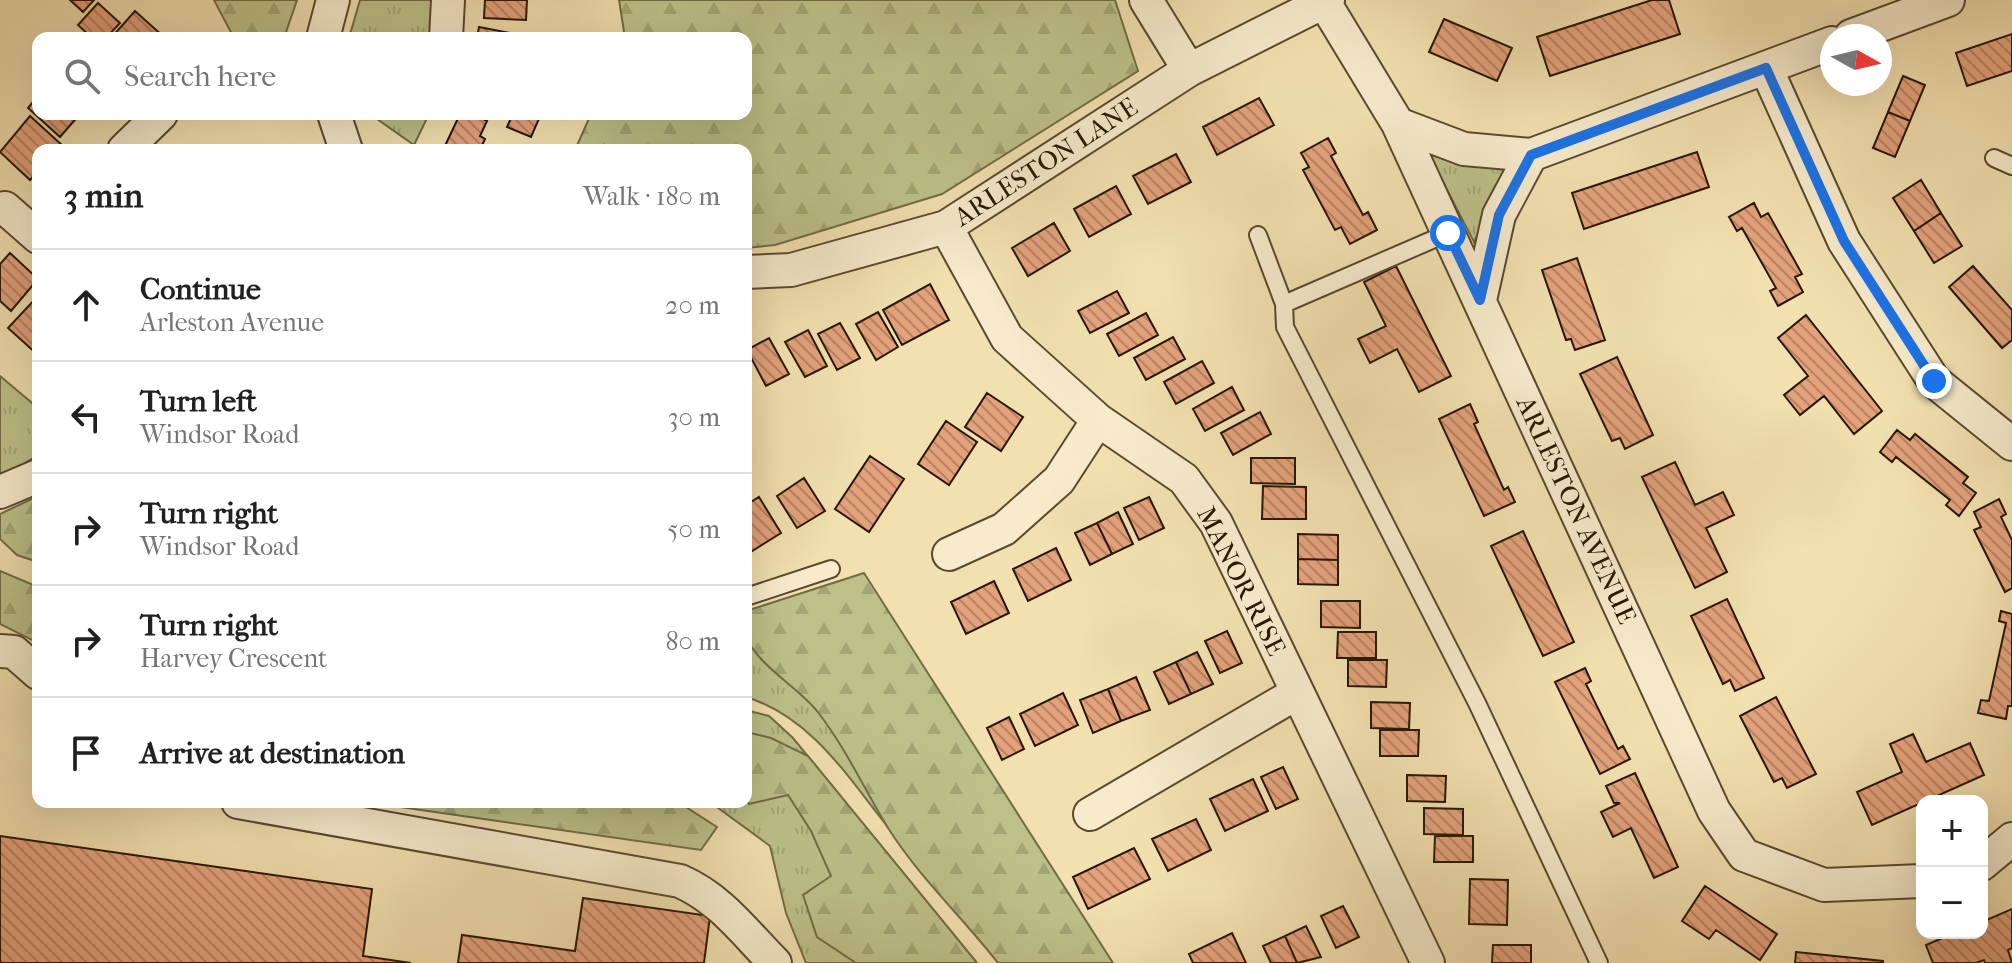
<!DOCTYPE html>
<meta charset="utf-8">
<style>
:root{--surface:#fff;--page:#f6f6f6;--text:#202124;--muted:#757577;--line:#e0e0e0}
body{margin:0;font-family:"IM FELL French Canon",serif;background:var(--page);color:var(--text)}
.controls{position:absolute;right:24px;bottom:24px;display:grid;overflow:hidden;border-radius:16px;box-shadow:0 8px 32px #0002}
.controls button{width:72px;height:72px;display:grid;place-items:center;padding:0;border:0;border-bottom:2px solid var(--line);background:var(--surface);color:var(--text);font:40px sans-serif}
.compass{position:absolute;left:1820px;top:24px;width:72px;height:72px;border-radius:50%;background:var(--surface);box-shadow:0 8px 32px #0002;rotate:98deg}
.stop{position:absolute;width:24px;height:24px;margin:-18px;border:6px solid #1a73e8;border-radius:50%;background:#fff}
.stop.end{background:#1a73e8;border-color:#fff;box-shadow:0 2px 8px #0008}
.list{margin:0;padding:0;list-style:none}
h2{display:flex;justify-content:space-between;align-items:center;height:104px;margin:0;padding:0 32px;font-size:34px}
h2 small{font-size:26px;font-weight:400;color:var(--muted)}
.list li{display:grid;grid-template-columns:52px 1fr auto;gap:24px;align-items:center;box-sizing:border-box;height:112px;padding:0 32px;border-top:2px solid var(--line)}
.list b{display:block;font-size:30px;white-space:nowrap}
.list p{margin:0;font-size:26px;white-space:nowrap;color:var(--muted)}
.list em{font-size:26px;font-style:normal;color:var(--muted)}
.icon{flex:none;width:44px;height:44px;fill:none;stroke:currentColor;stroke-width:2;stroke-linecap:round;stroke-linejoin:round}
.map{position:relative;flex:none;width:2012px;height:963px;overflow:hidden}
.search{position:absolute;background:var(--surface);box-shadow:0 8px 32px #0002;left:32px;top:32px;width:720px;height:88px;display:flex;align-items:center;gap:20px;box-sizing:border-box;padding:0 28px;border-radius:16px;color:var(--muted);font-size:30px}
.panel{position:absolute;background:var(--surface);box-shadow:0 8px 32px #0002;left:32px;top:144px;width:720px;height:664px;border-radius:16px}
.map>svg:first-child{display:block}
</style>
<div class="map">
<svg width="2012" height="963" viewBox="0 0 2012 963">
<defs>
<pattern id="grass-tufts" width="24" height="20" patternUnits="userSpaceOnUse" patternTransform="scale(2)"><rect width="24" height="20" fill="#bdc189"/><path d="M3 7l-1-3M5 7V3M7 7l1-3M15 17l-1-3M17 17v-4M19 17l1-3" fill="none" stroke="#a2a574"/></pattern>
<pattern id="forest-firs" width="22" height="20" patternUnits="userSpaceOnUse" patternTransform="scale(2)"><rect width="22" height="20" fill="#bdc189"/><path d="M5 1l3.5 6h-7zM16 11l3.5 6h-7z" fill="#a2a574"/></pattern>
<pattern id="building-back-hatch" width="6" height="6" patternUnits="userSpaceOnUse" patternTransform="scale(2)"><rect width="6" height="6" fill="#e3a27c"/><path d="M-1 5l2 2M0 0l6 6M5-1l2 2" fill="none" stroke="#b88363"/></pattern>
</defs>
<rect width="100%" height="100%" fill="#f2e0b0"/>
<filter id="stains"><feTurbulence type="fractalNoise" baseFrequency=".0025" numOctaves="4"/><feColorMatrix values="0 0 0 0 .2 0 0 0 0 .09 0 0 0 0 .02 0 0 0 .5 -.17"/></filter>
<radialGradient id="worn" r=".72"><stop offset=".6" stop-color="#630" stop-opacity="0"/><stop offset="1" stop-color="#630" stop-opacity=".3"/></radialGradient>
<!-- grass -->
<path fill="url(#grass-tufts)" stroke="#726c45" stroke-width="2" d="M360,0H432L433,38H349Z
M370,114H429L414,145Z
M1429,155L1508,170L1474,242Z
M0,376L38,408V455L0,478Z
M746,636C765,665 793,683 815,708C846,744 867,790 891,831C849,779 812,717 746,697Z
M746,710L769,716L793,738L977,963H806L786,913L770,846L710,802H746Z"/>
<!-- forest -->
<path fill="url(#forest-firs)" stroke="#726c45" stroke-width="2" d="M214,0H297L284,38H234Z
M619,0H1115L1138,71L942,194L775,245L746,248V150H575L591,114H746V38H625Z
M38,496V562L17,555L0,539V514Z
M0,571L38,587V643L0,624Z
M864,573L1113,963H998C963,918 921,879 890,831C865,791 846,748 817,711C799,688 754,663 746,635C744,628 746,618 746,611Z
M746,732L771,738L808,756L977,963H856L817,937L803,895L831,876L811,831L788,795L749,804L746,796Z
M365,802H678L717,827L701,850Z"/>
<!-- building -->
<path fill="url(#building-back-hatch)" stroke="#271701" stroke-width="2" d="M70,0H94L83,12Z
M485,0H527L526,20L484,18Z
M1652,0H1669L1680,34L1550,76L1537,37Z
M98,3L120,23L106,38H92L78,25Z
M135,11L165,38H111Z
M1444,19L1512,48L1497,81L1429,52Z
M479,27L515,34L514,38H477Z
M2012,34V71L1967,86L1956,53Z
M1903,76L1925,85L1910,121L1888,112Z
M38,96V114H80L60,137L28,108Z
M1259,98L1274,125L1217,155L1203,127Z
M1888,112L1910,121L1895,157L1873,148Z
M460,114H473L487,121L480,136L485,139L480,150H443Z
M513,114H541L531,137L507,127Z
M30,116L62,145L58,150H38V172L30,180L0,152Z
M1328,138L1336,153L1331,156L1363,215L1368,212L1377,230L1350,244L1341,227L1335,230L1303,170L1309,167L1301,153Z
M1697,152L1709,187L1584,229L1572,193Z
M1176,154L1191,182L1148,204L1133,176Z
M1921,180L1941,213L1914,231L1893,198Z
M1116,186L1131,214L1089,237L1074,209Z
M1754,203L1761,217L1768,213L1802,274L1795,277L1803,292L1778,306L1770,291L1776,288L1742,228L1737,231L1729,217Z
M1941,213L1962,246L1934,263L1914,231Z
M1054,223L1070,251L1028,276L1012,248Z
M10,253L38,279L11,311L0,301V264Z
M1577,258L1605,340L1575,350L1571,339L1566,340L1542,270Z
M1396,266L1451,376L1419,392L1397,349L1370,363L1358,339L1386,326L1364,282Z
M1973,266L2012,310V340L2002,348L1949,287Z
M930,284L949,320L902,345L883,310Z
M1117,291L1129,313L1090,333L1078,311Z
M38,296V355L8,328Z
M878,312L898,347L876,360L856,324Z
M1146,313L1158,335L1119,356L1107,334Z
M1806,315L1882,411L1854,434L1824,396L1800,415L1784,395L1808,376L1778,338Z
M840,323L860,358L837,370L818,334Z
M808,330L827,366L805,377L785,342Z
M1173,337L1185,359L1146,380L1134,358Z
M769,338L789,374L766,386L747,350Z
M1617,357L1653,435L1625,449L1620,438L1612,441L1580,374Z
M1202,361L1214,383L1176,404L1164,382Z
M1232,387L1244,410L1205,431L1193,409Z
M987,393L1023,417L1001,451L965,427Z
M1470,404L1478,422L1474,424L1504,490L1508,487L1515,502L1484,516L1439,419Z
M1260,412L1271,434L1233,455L1221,433Z
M946,421L977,442L949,485L918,464Z
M1897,430L1910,440L1915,434L1968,477L1963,483L1976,493L1959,516L1946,505L1950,500L1896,457L1892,462L1880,452Z
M870,456L904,479L869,532L835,509Z
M1251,458H1295V484L1251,483Z
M1675,462L1695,505L1723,492L1734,515L1706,528L1727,572L1695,588L1642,477Z
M804,478L825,511L797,528L777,496Z
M1263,486L1306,487V519H1262Z
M759,497L781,533L746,555V505Z
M1149,497L1164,528L1139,540L1124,508Z
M1999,499L2006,514L2001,517L2012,540V588L2005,592L1974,530L1981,527L1974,512Z
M1118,512L1133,544L1112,554L1097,523Z
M1097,523L1112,554L1090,565L1075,533Z
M1523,531L1574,642L1543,656L1491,546Z
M1298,534L1338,535V560L1298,559Z
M1056,548L1071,580L1028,601L1013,569Z
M1298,559L1338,560V585L1298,584Z
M994,581L1009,613L966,634L951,602Z
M1727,599L1764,678L1735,691L1730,680L1723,684L1691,616Z
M1321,601H1360V628L1321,627Z
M2001,611L2012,614V706H2008L2006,719L1978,713L1981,700L1989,701L2006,623L1999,621Z
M1227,631L1242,663L1220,673L1205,641Z
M1338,632H1376V658H1337Z
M1197,652L1213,684L1191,694L1176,662Z
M1348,660H1387L1386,687L1348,686Z
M1176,662L1191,694L1169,704L1154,672Z
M1585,668L1591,681L1586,684L1618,749L1623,746L1630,759L1600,774L1555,682Z
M1136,677L1150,710L1121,721L1108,689Z
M1108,689L1121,721L1093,733L1080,700Z
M1063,693L1078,725L1035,746L1020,714Z
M1776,697L1816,774L1787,788L1782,778L1774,782L1740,716Z
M1371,702L1410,703L1409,729L1371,728Z
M1009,717L1024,749L1002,760L987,728Z
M1380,730H1419L1418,756H1380Z
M1913,734L1926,762L1970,743L1984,775L1872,825L1857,792L1902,772L1890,744Z
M1283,767L1298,799L1276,809L1261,777Z
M1635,773L1678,867L1654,878L1631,828L1613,837L1601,812L1620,803H1614L1606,786Z
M1407,775L1446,776L1445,802L1407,801Z
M1253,779L1268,811L1225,831L1210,799Z
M1424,808L1463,809V835L1424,834Z
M1196,819L1211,850L1168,871L1152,839Z
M0,836L372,889L363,956L411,963H0Z
M1435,836H1473V862H1434Z
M1134,848L1150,879L1088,909L1073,877Z
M1470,879L1508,880L1507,925L1469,924Z
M1705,886L1777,934L1760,960L1716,930L1709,939L1682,921Z
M583,898L710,916L704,963H458L462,935L575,951Z
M1343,906L1359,937L1336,948L1321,916Z
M2012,909V948L2008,950L2012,963H1985L1984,960L1976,963H1933L1926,945L1954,933H1982V922Z
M1306,926L1321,957L1297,963L1285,936Z
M1232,933L1246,963H1193L1189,954Z
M1285,936L1297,963H1271L1263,946Z
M1493,945H1531V963H1492Z
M1796,952L1883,961V963H1795Z"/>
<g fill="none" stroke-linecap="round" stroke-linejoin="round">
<!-- lane casing -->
<g stroke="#5a492d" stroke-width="20">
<path id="lane" d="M1994,158L2012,166
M1258,235L1284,304L1448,233
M1284,304L1285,327L1477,703L1599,963
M746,597L831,569"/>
</g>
<!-- street casing -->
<g stroke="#5a492d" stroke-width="36">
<path id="street" d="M1146,0L1189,70
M1324,2L1398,124L1714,811L1744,855L1824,885L1922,881
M1851,36L1948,0
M323,38L333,0
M446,38L448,0
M1766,68L1844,241L1934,381L2012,444
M334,114L346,150
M1398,124L1464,149L1531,155L1832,43
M124,150L161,114
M5,208L38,237
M946,227L1007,338L1098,420L1184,479L1216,523L1428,963
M746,272L791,270L946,227L1189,70L1328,0
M1480,300L1499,215L1531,155
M0,492L38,476
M949,554L1004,529L1059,480L1098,420
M0,651L14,652L38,673
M238,802L680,881C721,899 744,932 775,963
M1090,814L1297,693
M1982,864L2012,839"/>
</g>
<!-- lane -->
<use href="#lane" stroke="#f7ebcc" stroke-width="16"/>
<!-- street -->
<use href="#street" stroke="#f7ebcc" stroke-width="32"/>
</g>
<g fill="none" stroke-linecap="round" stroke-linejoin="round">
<!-- route -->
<path stroke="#1a73e8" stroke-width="10" d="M1448,233L1480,300L1499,215L1531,155L1766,68L1844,241L1934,381"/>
</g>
<g text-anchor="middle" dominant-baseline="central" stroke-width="6" stroke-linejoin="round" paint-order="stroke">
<!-- street labels -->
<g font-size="26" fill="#271701" stroke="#f7ebcc">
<text transform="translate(1046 162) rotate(-33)">ARLESTON LANE</text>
<text transform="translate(1576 510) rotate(65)">ARLESTON AVENUE</text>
<text transform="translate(1241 581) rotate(63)">MANOR RISE</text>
</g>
</g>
<rect width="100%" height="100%" filter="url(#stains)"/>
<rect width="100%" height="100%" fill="url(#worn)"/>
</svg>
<div class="controls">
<button>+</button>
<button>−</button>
</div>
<svg class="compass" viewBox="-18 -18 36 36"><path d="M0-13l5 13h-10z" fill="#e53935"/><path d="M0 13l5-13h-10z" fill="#757577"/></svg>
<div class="stop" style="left:1448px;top:233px"></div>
<div class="stop end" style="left:1934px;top:381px"></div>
<div class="search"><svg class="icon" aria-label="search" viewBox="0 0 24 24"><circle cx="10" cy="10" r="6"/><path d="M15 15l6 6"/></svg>Search here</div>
<section class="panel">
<h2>3 min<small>Walk · 180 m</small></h2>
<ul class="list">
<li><svg class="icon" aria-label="ahead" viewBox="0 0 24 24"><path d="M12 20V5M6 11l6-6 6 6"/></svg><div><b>Continue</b><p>Arleston Avenue</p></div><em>20 m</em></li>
<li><svg class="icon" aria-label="left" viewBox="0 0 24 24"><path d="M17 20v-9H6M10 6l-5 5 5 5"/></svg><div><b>Turn left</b><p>Windsor Road</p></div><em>30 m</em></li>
<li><svg class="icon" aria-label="right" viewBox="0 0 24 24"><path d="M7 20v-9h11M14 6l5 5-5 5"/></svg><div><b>Turn right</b><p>Windsor Road</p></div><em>50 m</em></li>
<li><svg class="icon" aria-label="right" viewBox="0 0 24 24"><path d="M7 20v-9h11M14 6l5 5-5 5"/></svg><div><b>Turn right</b><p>Harvey Crescent</p></div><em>80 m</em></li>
<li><svg class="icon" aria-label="arrive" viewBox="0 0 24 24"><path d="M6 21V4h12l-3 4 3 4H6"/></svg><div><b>Arrive at destination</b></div></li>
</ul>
</section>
</div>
